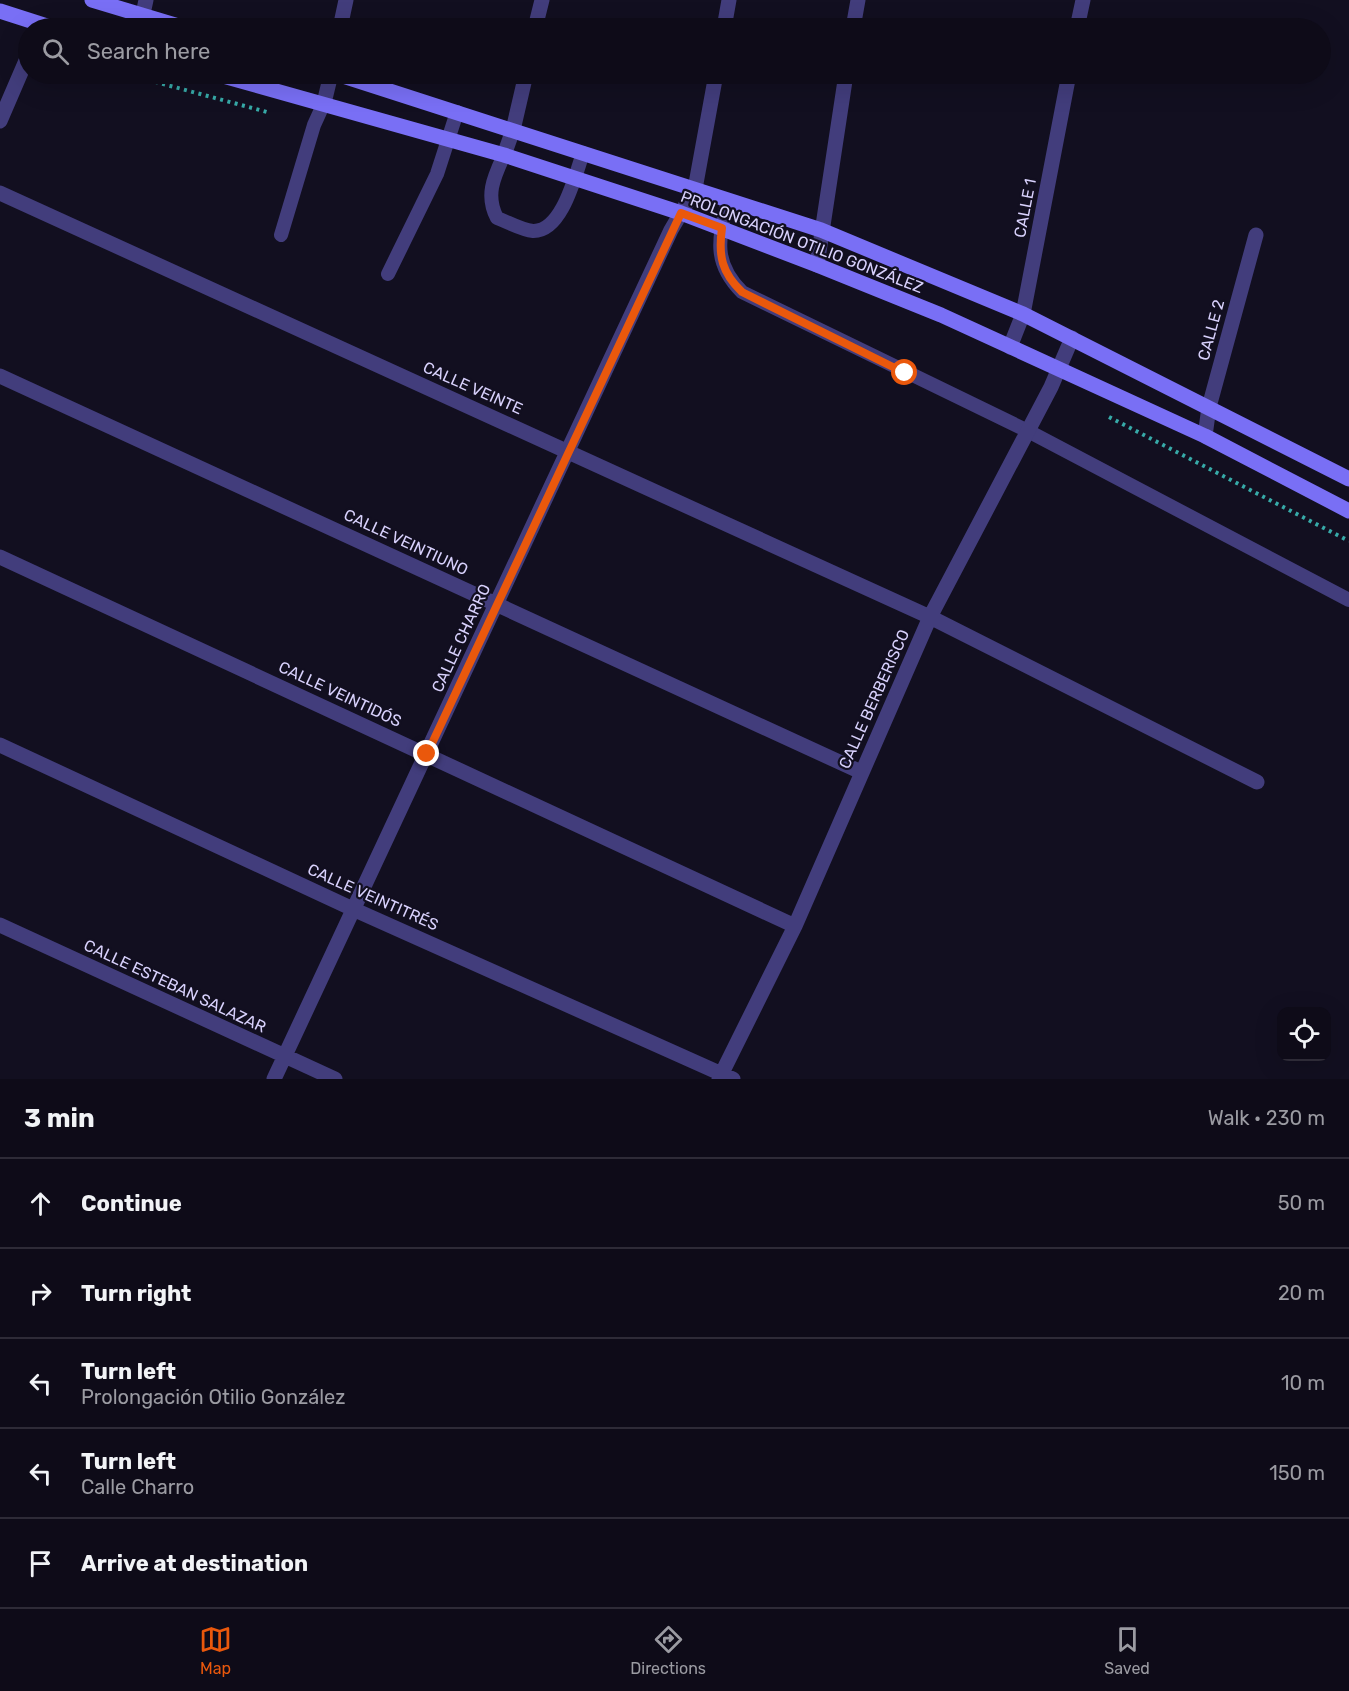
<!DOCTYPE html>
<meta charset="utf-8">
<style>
:root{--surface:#0e0b18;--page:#171421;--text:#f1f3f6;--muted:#9b9ba2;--line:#2e2b37;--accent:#ea580c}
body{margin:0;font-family:Rubik,sans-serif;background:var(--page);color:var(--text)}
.controls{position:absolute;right:18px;bottom:18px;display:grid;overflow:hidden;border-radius:12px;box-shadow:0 6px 24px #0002}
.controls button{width:54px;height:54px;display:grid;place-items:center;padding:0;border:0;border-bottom:2px solid var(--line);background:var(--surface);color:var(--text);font:30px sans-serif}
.stop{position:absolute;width:18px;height:18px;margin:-14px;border:4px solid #ea580c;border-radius:50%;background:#fff}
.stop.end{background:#ea580c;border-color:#fff;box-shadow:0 2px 6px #0008}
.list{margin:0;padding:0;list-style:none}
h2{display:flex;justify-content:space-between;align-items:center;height:78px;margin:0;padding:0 24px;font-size:26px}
h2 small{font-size:20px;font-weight:400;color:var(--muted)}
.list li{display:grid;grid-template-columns:39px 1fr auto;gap:18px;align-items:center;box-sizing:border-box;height:90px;padding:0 24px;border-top:2px solid var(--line)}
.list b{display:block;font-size:22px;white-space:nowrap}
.list p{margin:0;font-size:20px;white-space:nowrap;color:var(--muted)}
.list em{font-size:20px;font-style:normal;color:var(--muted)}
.icon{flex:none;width:33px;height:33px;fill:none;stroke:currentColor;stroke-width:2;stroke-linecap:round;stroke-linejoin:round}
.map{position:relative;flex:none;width:1349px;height:1079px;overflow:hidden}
.search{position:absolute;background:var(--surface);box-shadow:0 6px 24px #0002;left:18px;right:18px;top:18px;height:66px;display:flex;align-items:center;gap:15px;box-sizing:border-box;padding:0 21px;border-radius:33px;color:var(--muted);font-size:22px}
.sheet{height:528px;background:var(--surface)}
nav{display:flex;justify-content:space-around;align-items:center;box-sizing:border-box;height:84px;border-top:2px solid var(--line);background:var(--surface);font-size:16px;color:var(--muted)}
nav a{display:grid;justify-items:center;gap:3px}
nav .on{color:var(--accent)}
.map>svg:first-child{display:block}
</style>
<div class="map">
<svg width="1349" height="1079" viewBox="0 0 1349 1079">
<rect width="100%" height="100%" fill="#120f20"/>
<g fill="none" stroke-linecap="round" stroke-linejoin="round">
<!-- path -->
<path stroke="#37aaa8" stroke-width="4" stroke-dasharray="3 4.5" stroke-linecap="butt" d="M126,74L267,112
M1109,417L1349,541"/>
<!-- service -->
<path stroke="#423d7c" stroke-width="14" d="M504,155C494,177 485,195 497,218C508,222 521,230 533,231C562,232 575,176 583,153
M728,200C719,238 712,262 742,292L1028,431L1349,600
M281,235L314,125L324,103
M388,274L437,174L457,112"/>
<!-- minor -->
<path stroke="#423d7c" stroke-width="15" d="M140,28L146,0
M340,28L346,0
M535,28L542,0
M724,28L729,0
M853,28L858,0
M1077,28L1083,0
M324,103L331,74
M0,121L28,56
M504,155L513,130L526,74
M0,193L930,617L1257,782
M817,265L846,74
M1010,347L1023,314L1069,74
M0,376L861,772
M1205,436L1209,407L1256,235
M0,557L795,926
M0,745L355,910L733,1079
M0,925L335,1079
M274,1079L671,230L695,189L716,74
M719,1079L795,926L930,617L1051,387L1072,338"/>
<!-- secondary -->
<path stroke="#796ff5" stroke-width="15" d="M92,0L185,28
M0,11L53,28
M216,74L504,155L681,213L817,265L941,315L1205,436L1349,511
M337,74L821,230L1023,314L1349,479"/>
</g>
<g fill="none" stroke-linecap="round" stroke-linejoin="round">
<!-- route -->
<path stroke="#ea580c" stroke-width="8" d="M427,754L681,213L722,228C718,256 722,273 742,292L905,373"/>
</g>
<g text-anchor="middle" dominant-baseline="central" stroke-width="4.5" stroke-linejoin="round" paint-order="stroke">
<!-- street labels -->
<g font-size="16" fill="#d8d1fc" stroke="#120f20">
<text transform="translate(1025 208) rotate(-79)">CALLE 1</text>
<text transform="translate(802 242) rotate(21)">PROLONGACIÓN OTILIO GONZÁLEZ</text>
<text transform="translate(1211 330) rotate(-75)">CALLE 2</text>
<text transform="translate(473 388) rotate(24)">CALLE VEINTE</text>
<text transform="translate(406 542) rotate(25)">CALLE VEINTIUNO</text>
<text transform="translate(461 638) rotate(-65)">CALLE CHARRO</text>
<text transform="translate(340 694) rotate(25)">CALLE VEINTIDÓS</text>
<text transform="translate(874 699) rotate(-66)">CALLE BERBERISCO</text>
<text transform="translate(373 897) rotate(24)">CALLE VEINTITRÉS</text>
<text transform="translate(175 986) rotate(25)">CALLE ESTEBAN SALAZAR</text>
</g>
</g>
</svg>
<div class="controls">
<button><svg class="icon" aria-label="locate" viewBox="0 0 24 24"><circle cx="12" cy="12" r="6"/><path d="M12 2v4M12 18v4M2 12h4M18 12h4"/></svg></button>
</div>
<div class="stop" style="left:905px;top:373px"></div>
<div class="stop end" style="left:427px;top:754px"></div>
<div class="search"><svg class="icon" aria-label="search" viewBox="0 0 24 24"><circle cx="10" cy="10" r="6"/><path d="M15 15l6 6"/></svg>Search here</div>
</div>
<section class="sheet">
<h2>3 min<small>Walk · 230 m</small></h2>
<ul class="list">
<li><svg class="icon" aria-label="ahead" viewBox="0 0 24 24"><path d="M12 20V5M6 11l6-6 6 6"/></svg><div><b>Continue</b></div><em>50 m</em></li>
<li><svg class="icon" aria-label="right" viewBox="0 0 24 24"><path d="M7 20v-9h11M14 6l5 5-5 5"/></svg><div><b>Turn right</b></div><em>20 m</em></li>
<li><svg class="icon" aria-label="left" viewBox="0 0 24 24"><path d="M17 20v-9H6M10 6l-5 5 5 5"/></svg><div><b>Turn left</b><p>Prolongación Otilio González</p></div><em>10 m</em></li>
<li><svg class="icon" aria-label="left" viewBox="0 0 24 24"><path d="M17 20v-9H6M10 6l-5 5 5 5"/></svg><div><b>Turn left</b><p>Calle Charro</p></div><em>150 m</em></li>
<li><svg class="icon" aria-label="arrive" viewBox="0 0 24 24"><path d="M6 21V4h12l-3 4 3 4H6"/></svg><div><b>Arrive at destination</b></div></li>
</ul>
</section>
<nav>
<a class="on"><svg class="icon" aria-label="map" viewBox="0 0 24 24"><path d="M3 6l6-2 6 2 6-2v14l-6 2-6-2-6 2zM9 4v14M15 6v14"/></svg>Map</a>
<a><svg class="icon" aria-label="directions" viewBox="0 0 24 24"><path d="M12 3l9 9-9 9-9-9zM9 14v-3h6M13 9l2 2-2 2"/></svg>Directions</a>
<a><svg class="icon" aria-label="saved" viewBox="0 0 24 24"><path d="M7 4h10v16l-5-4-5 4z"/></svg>Saved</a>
</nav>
